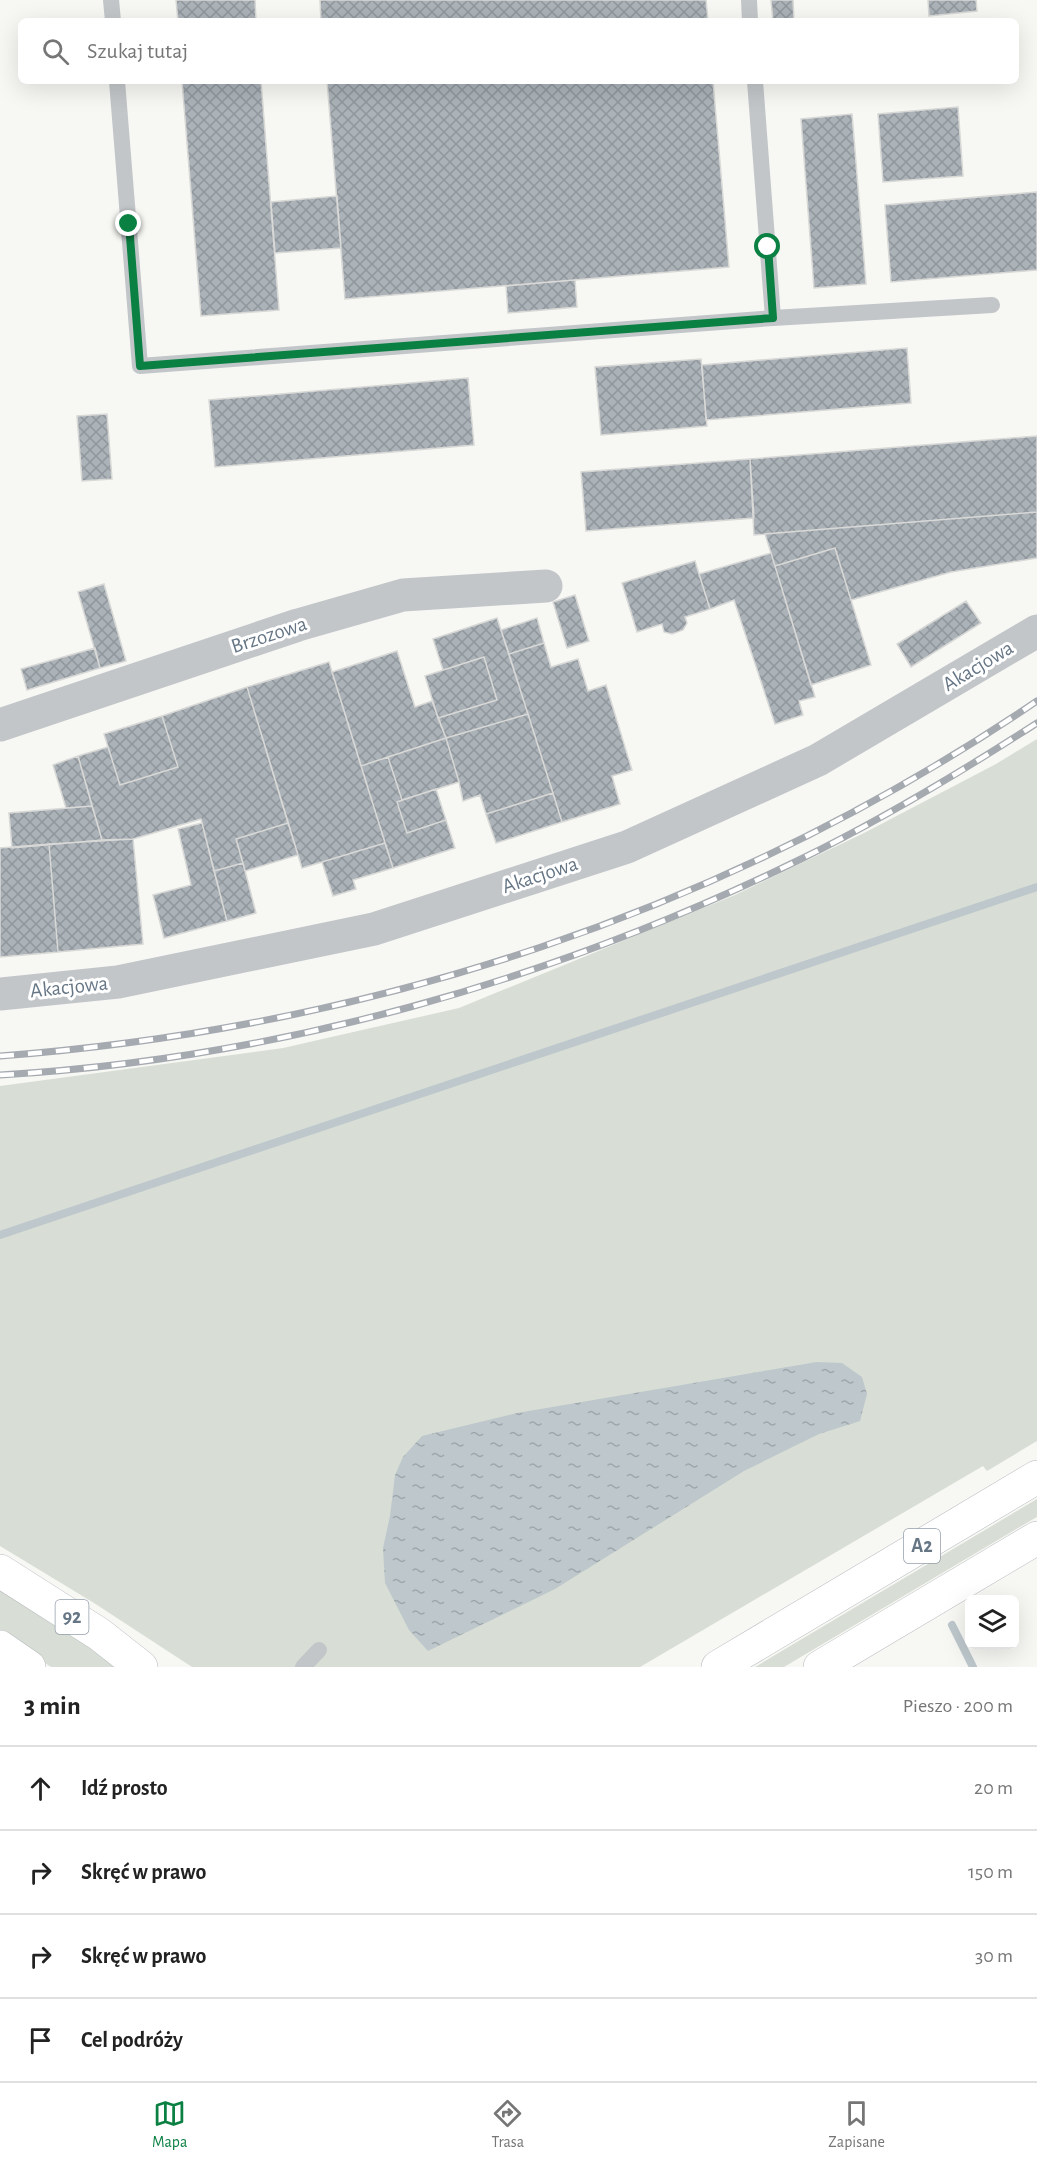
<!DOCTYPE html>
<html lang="pl">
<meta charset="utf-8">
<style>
:root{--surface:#fff;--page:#f2f2f2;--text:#222;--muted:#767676;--line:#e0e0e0;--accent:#0b8043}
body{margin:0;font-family:"Alegreya Sans",sans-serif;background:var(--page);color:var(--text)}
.controls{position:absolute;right:18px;bottom:18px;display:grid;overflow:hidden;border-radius:9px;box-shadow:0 6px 24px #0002}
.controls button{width:54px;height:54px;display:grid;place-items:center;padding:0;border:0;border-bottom:2px solid var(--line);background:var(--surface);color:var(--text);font:30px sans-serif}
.stop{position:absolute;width:18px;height:18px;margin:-14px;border:4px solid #0b8043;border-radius:50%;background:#fff}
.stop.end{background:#0b8043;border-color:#fff;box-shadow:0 2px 6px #0008}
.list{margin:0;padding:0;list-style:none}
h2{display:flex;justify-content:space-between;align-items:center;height:78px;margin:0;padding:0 24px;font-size:26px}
h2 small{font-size:20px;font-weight:400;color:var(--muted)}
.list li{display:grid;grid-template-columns:39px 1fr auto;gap:18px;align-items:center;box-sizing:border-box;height:84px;padding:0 24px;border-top:2px solid var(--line)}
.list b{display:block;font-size:22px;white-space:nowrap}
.list em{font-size:20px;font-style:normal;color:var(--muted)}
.icon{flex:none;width:33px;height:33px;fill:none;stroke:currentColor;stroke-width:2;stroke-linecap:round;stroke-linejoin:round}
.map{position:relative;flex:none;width:1037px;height:1667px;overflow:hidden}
.search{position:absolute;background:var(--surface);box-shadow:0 6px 24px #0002;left:18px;right:18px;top:18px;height:66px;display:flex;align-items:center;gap:15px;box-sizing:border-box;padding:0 21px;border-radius:9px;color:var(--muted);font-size:22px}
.sheet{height:414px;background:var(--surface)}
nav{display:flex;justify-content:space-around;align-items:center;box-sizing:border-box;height:84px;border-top:2px solid var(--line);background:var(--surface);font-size:16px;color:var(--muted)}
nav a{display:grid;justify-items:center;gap:3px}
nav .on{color:var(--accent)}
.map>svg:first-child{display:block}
</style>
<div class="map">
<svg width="1037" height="1667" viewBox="0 0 1037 1667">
<defs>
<pattern id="water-ripples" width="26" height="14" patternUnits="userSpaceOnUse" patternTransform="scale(1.5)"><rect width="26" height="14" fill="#bdc7cc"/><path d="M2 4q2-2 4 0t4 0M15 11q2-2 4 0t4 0" fill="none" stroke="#9da6ab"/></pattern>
<pattern id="building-cross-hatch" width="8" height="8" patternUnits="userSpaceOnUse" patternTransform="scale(1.5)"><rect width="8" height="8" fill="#abb3b9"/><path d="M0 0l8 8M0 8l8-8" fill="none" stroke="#8f969c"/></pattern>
</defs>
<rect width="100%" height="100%" fill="#f7f7f4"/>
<!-- grass -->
<path fill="#d8ded5" d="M1037,739V1441L987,1471L983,1466L640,1667H192L94,1603L0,1546V1086L283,1048L459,1008L735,895L864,833L996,764Z
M1037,1499V1517L1030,1521L784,1667H755Z
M0,1582L126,1667H51L0,1633Z"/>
<!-- water -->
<path fill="url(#water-ripples)" d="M817,1362L842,1363L862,1377L867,1394L860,1421L819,1434L744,1471L555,1589L428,1651L409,1630L385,1583L383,1548L390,1516L395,1475L403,1457L422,1436L517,1413Z"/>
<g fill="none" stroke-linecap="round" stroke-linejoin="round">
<!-- stream -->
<path stroke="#bdc7cc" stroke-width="8" d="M0,1235L1037,887
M952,1625L973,1667"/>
</g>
<!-- building -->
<path fill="url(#building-cross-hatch)" stroke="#d8d8d6" stroke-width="1.5" d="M176,0H255L256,21H178Z
M320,0H706L708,21H321Z
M771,0H793L794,21H773Z
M928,0H976L977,11L929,16Z
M182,81H261L279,310L201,316Z
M327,81H713L729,267L345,299Z
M958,107L963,176L883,182L878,114Z
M852,114L866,284L814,288L801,119Z
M1037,192V270L891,282L885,205Z
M337,196L341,248L275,253L271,202Z
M575,280L577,307L508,313L506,286Z
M907,348L911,403L706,420L702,365Z
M701,359L707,426L601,435L595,367Z
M468,378L474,445L215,467L209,400Z
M107,414L112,479L82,481L77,416Z
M1037,436V512L754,535L750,459Z
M750,459L754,518L586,531L581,472Z
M1037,512V558L951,572L851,600L835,548L775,566L765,534Z
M835,548L871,665L811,685L775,566Z
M771,553L815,697L799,701L803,715L775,724L734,600L710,609L699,574Z
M695,561L710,609L685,617L687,623L683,630L672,634L664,632L662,624L637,632L622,583Z
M104,584L126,661L100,668L78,592Z
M575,595L589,641L567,648L553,602Z
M966,601L981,623L911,667L897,644Z
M497,618L528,714L446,738L438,718L497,700L484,657L443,670L433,639Z
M537,618L544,643L509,654L501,630Z
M544,643L551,667L578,659L588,691L606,685L632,770L612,776L620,804L562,822L509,654Z
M95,648L100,668L27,690L21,669Z
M397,651L415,707L432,701L446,738L361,766L332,672Z
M484,657L497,700L438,718L425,676Z
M329,662L385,843L302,868L247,687Z
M247,687L288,823L236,839L243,863L214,871L201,819L133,839L102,840L78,756L108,747L120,785L178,767L162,716Z
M528,714L553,793L486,814L480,795L463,801L459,782L446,738Z
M162,716L178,767L120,785L104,734Z
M446,738L459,782L402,800L388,757Z
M78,756L92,806L66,808L53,765Z
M388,757L402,800L397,802L407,833L446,820L455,848L393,868L361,766Z
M436,789L446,820L407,833L397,802Z
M553,793L562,822L496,843L486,814Z
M92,806L102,840L12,848L9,813Z
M202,823L227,921L164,938L153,895L191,885L178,829Z
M288,823L298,855L245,871L236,839Z
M133,839L143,944L58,952L49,844Z
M385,843L393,868L353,880L356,889L333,896L322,862Z
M49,844L58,952L0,957V848Z
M243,863L256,913L227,921L214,871Z"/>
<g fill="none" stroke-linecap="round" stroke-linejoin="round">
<!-- primary casing -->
<g stroke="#b5b9bd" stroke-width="34">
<path id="primary" d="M0,1571L99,1634L141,1667
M0,1647L29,1667"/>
</g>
<!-- motorway casing -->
<g stroke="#b5b8bc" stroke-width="34">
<path id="motorway" d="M718,1667L1037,1477
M820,1667L1037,1538"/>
</g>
<!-- service -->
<path stroke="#c2c6c9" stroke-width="16" d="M111,0L113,21
M749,0L750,21
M117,81L140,366L773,318L992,305
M755,81L773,318
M303,1667L319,1650"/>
<!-- minor -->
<path stroke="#c2c6c9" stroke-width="33" d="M0,725L298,625L403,595L546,586
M0,994L118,982L374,929L627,847L818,760L1037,631"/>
<!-- primary -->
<use href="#primary" stroke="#fff" stroke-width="33"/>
<!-- motorway -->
<use href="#motorway" stroke="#fff" stroke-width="33"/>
<!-- rail casing -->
<g stroke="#a5aab0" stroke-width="7">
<path id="rail" d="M0,1056C372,1028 727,911 1037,701
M0,1075C277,1059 552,981 801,859C883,819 961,772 1037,723"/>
</g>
<!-- rail -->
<use href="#rail" stroke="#fff" stroke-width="4.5" stroke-dasharray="14" stroke-linecap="butt"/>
</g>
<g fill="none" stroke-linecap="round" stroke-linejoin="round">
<!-- route -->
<path stroke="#0b8043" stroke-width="8" d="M129,224L140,366L773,318L768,247"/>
</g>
<g text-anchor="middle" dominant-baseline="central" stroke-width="6" stroke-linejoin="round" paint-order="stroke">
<!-- shield labels -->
<g fill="#fff" stroke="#949faa" stroke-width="1.5">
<rect x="904" y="1529" width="36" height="34" rx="4.5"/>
<rect x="55.5" y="1600" width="33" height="34" rx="4.5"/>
</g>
<g font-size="20" font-weight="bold" fill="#667685">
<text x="922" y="1546">A2</text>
<text x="72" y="1617">92</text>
</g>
<!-- street labels -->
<g font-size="21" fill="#667685" stroke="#fff">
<text transform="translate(269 635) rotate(-18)">Brzozowa</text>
<text transform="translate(978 666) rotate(-31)">Akacjowa</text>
<text transform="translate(540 875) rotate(-18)">Akacjowa</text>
<text transform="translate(69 987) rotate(-6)">Akacjowa</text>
</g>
</g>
</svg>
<div class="controls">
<button><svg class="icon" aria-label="layers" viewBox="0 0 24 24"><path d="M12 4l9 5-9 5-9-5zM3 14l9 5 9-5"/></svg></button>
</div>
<div class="stop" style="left:768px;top:247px"></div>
<div class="stop end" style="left:129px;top:224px"></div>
<div class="search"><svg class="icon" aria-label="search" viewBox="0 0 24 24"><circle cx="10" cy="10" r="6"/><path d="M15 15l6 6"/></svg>Szukaj tutaj</div>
</div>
<section class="sheet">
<h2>3 min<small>Pieszo · 200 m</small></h2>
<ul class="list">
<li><svg class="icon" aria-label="ahead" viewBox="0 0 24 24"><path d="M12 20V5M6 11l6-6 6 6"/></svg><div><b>Idź prosto</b></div><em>20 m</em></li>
<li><svg class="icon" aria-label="right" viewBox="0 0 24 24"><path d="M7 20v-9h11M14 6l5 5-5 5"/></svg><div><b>Skręć w prawo</b></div><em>150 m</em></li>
<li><svg class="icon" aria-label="right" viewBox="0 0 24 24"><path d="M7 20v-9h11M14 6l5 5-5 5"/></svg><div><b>Skręć w prawo</b></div><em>30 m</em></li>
<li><svg class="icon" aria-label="arrive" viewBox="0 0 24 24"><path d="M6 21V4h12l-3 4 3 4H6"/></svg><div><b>Cel podróży</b></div></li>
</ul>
</section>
<nav>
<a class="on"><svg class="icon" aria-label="map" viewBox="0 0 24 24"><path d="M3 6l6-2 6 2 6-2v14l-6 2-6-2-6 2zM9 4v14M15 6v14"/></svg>Mapa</a>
<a><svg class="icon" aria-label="directions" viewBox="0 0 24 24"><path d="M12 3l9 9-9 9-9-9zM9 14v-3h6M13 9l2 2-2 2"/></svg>Trasa</a>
<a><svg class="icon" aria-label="saved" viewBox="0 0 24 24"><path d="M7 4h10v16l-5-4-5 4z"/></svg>Zapisane</a>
</nav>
